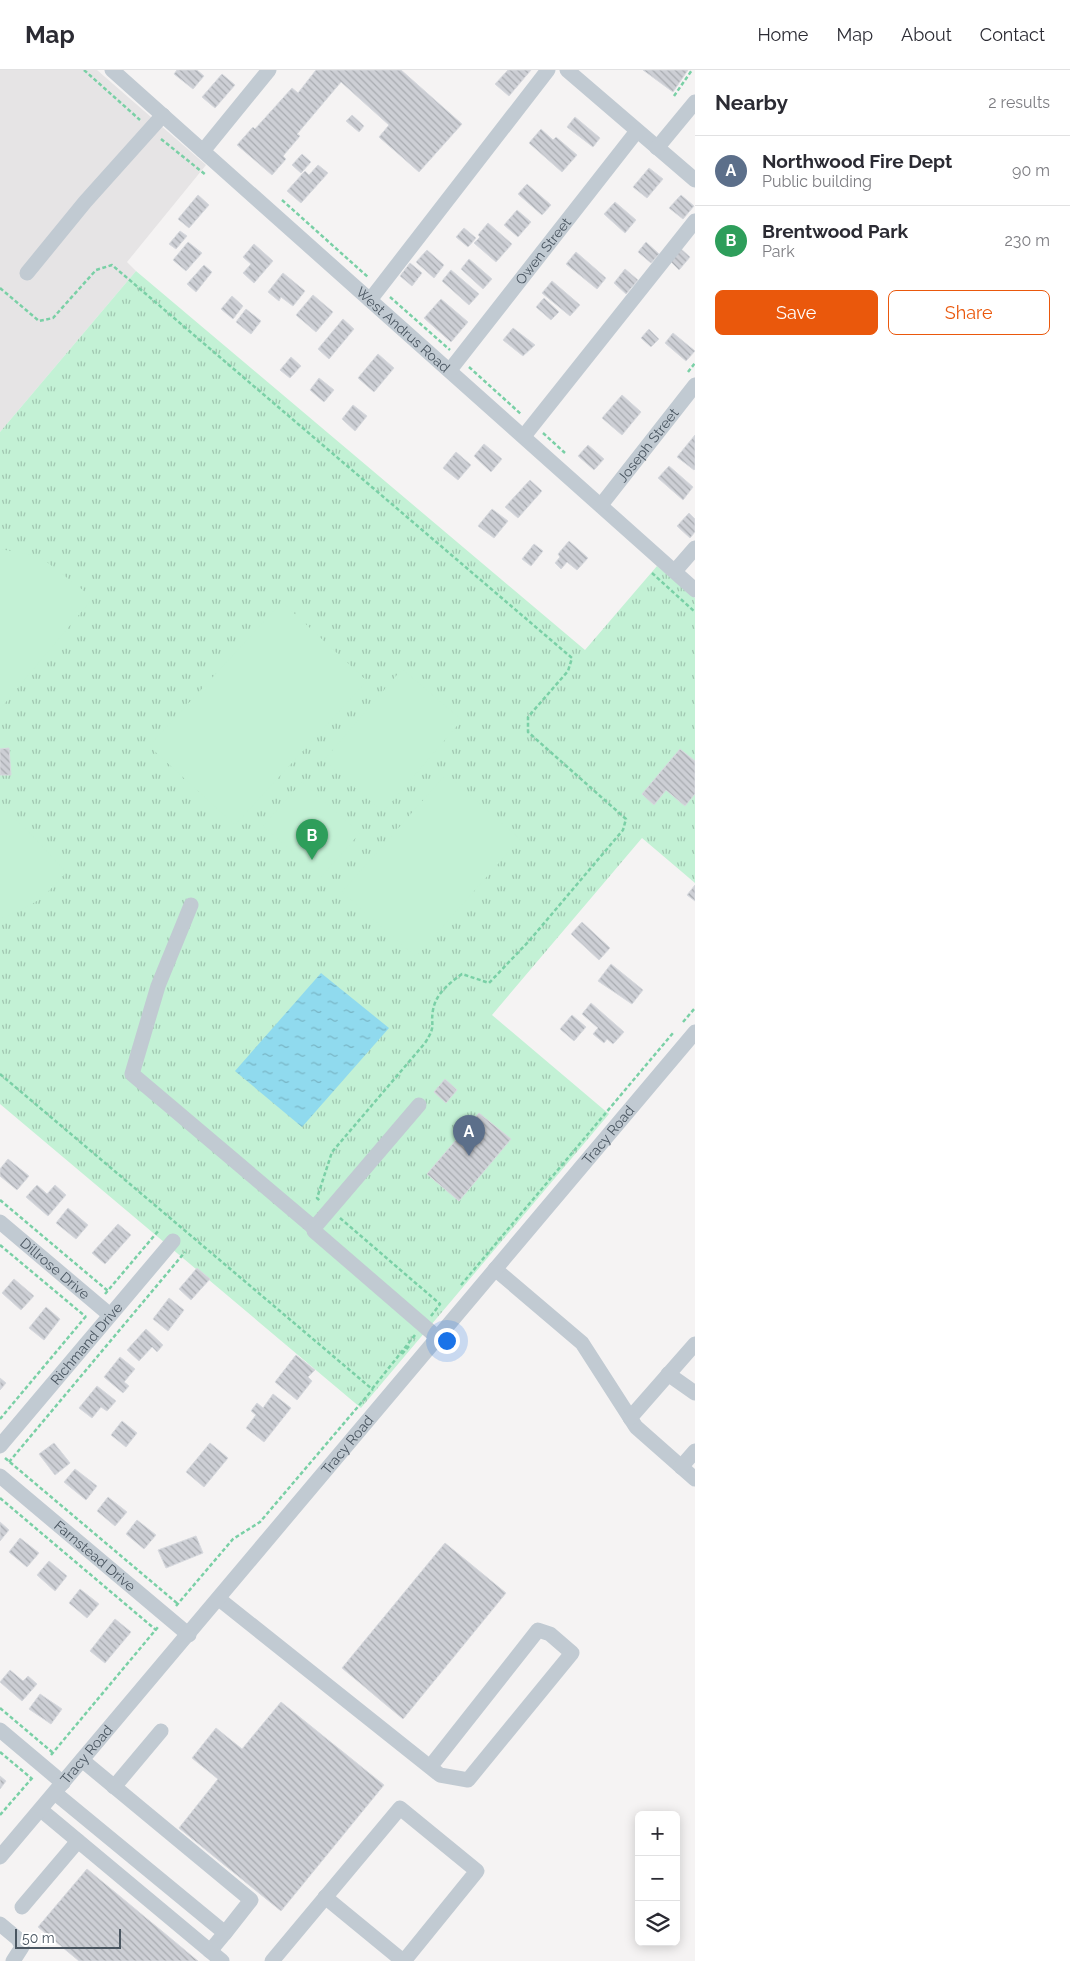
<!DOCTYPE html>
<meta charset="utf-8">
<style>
:root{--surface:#fff;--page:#f2f2f3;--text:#2b2b33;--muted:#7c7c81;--line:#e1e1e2;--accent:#ea580c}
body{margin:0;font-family:Raleway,sans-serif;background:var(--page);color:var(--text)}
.controls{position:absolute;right:15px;bottom:15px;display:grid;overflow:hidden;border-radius:8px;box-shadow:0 2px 12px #0003}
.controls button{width:45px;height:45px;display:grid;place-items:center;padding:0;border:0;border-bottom:1px solid var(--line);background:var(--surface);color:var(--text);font:25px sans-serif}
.scale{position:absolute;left:15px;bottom:12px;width:106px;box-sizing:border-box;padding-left:5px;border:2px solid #4a5661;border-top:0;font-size:14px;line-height:18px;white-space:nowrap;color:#4a5661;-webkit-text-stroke:4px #fff;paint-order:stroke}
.you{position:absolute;left:446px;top:1270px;width:18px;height:18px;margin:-12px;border:4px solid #fff;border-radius:50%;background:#1a73e8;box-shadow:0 0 0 8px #1a73e833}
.badge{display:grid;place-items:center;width:32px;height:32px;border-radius:50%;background:var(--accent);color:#fff;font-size:16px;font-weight:700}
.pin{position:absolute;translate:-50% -41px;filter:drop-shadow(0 1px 2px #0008)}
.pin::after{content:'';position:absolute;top:26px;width:18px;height:15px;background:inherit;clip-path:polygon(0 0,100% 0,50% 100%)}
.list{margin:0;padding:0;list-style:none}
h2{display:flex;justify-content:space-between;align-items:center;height:65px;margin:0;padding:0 20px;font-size:21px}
h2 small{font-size:16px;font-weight:400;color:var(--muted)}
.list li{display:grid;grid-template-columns:32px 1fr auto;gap:15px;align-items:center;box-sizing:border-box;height:70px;padding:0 20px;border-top:1px solid var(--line)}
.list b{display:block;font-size:19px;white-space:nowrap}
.list p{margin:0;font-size:16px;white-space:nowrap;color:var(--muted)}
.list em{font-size:16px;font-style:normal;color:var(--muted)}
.actions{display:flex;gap:10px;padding:15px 20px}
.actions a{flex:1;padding:11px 0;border:1px solid var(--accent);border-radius:8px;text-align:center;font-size:18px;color:var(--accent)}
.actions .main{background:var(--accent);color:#fff}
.icon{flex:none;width:28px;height:28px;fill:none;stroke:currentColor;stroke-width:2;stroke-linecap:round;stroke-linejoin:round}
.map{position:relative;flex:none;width:695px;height:1891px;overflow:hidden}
header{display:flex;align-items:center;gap:30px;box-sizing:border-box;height:70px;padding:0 25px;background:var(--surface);border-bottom:1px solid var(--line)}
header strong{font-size:24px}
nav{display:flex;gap:28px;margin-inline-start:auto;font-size:18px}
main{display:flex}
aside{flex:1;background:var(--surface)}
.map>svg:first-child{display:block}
</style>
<header>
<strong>Map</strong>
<nav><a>Home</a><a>Map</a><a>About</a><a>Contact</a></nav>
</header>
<main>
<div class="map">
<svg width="695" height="1891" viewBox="0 0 695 1891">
<defs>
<pattern id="grass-tufts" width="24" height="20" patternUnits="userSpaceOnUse" patternTransform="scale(1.25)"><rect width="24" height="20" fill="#c3f1d5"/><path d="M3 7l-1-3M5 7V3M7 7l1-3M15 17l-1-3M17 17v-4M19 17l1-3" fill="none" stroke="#a0c6b0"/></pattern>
<pattern id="water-ripples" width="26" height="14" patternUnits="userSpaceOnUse" patternTransform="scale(1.25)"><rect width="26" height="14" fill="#90daee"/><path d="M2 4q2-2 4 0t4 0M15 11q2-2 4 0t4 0" fill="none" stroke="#78b4c4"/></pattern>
<pattern id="building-back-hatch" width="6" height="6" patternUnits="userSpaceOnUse" patternTransform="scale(1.25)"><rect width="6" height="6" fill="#cdcfd5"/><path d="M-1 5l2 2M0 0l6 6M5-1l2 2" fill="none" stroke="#a8abb0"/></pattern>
</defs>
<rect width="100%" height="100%" fill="#f5f3f3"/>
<!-- education -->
<path fill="#e6e4e5" d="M0,0H97L206,95L127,192L136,201L0,362Z"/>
<!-- grass -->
<path fill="url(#grass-tufts)" d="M136,201L585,580L657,496L695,528V813L642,768L492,945L609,1044L361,1338L0,1034V362Z"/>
<!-- pitch -->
<path fill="#c3f1d5" d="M0,479L39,486L93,528L0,639Z
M282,532L367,611L235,755L149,676Z
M402,599L462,650L383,742L324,690Z
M446,704L520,769L416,887L342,822Z
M302,712L360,763L321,807L263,756Z
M0,736L27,760L66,802C44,828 33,837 0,848Z"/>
<!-- water -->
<path fill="url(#water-ripples)" d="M321,903L389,958L302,1057L235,1001Z"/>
<!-- building -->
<path fill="url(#building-back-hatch)" stroke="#d7d9de" d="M177,0H197L204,6L193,19L174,4Z
M316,0H401L462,54L419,102L379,67L389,55L341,12L297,64L300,66L283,86L286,89L272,105L237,75L253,57L255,59L292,18L298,23Z
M508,0H531L509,26L495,14Z
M643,0H688L673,22Z
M222,4L235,15L215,38L202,27Z
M352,45L364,56L359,62L346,51Z
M575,47L600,68L593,77L567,57Z
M541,59L553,70L556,67L577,85L562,102L529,73Z
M302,84L311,92L301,103L292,95Z
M318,95L328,103L301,133L287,121L305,101L309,105Z
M649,98L663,109L647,128L633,117Z
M527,114L551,135L542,145L518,124Z
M198,125L209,135L189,158L178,149Z
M681,125L694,136L683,149L669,138Z
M615,132L636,150L625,163L604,144Z
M517,140L531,152L518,167L504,155Z
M488,153L512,174L496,192L474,173L480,167L478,165Z
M464,158L476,168L468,177L456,167Z
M180,161L187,166L176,179L169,174Z
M188,172L202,183L186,201L173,190Z
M646,172L659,184L651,193L638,182Z
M254,174L273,191L254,213L243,203L251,194L243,187Z
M680,178L690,187L679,200L669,190Z
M427,180L444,195L434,208L416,192Z
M576,182L606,208L597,219L566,194Z
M469,189L492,209L483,219L461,199Z
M410,193L422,203L412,216L400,206Z
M204,195L212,202L196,222L187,214Z
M625,199L638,210L626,224L614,213Z
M451,200L479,224L469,235L442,211Z
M283,203L305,221L293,236L281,227L279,231L268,222Z
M552,211L580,235L570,246L542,223Z
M313,225L333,242L316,262L296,245Z
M232,226L243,236L233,249L221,239Z
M544,228L559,242L551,250L536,237Z
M441,229L468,252L451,272L424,248Z
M246,239L261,251L251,264L236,252Z
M343,249L354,259L329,289L318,279Z
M513,258L535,275L523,286L503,270Z
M649,259L659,269L651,277L641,268Z
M673,263L695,281L686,291L665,273Z
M378,284L394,298L374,322L358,308Z
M291,287L301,296L290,308L280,300Z
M319,308L334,320L324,332L310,320Z
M622,325L641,342L622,365L602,348Z
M353,335L367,346L355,361L342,349Z
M695,365V399L694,400L677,387Z
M484,374L502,389L491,402L474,386Z
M588,375L604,389L594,400L578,386Z
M456,382L471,395L458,410L443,398Z
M669,396L693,417L683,430L658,408Z
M530,410L542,421L518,448L505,437Z
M492,439L508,451L494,468L478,456Z
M689,443L695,449V462L690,468L677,456Z
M569,471L588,488L577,500L567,492L561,499L555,493L560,487L558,484Z
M534,474L543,481L531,496L522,489Z
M9,678L11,705H0V679Z
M680,679L695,691V724L685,736L666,720L654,735L642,724Z
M695,815V831L687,825Z
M582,852L610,878L599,890L571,864Z
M611,894L643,920L632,934L598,911Z
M591,933L624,962L613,974L607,969L604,973L593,964L598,958L582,944Z
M572,945L586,957L574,971L560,959Z
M445,1009L457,1020L446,1033L434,1022Z
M479,1043L511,1069L459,1131L427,1104Z
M8,1089L29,1106L17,1120L0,1106V1099Z
M37,1115L47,1124L55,1115L66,1125L48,1146L26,1127Z
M68,1138L88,1155L76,1169L56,1153Z
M118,1154L131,1165L105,1194L92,1183Z
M197,1198L210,1209L191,1230L179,1219Z
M14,1209L34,1226L21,1240L2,1223Z
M169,1228L184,1240L168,1261L153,1249Z
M46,1237L60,1249L44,1270L29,1258Z
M146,1259L163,1275L157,1282L152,1277L139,1291L127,1280Z
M296,1285L315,1300L308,1307L312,1311L297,1330L275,1312Z
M120,1287L135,1299L124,1312L129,1316L123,1323L104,1307Z
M0,1308L6,1313L0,1320Z
M97,1316L116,1331L107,1341L101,1337L92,1348L79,1338Z
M273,1324L291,1338L264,1372L246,1358L256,1345L251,1341L257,1333L263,1338Z
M122,1351L137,1363L126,1377L111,1365Z
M54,1373L70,1393L55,1405L39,1384Z
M210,1373L228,1388L204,1417L186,1402Z
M75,1399L97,1416L86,1430L64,1412Z
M108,1427L127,1442L115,1456L97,1441Z
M137,1450L156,1465L144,1479L126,1464Z
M0,1452L9,1460L0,1471Z
M196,1466L203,1483L166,1498L158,1480Z
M20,1468L39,1483L27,1497L9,1482Z
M445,1473L506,1523L403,1649L342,1598Z
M49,1491L67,1506L55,1521L37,1505Z
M80,1519L99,1534L87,1548L69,1533Z
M115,1549L131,1562L105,1593L90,1581Z
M10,1600L23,1611L28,1606L37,1614L22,1631L0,1612Z
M40,1624L62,1639L51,1654L29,1639Z
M281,1632L384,1715L281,1841L179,1758L218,1709L192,1688L216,1658L242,1679Z
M0,1706L6,1711L0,1719Z
M87,1799L198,1891H79L38,1857Z"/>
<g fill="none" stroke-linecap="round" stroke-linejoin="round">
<!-- path -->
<path stroke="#7ad0a6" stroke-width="2.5" stroke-dasharray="4 2.5" stroke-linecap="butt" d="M84,0L140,50
M674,26L692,0
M161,69L206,105
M282,130L369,208
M0,218L39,251L53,248L96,200L112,195L572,588L568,601L528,647V662L626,749L623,760L529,871L489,913L462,904C450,913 436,923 433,940C430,957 437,954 425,973L332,1082L317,1128L320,1131
M390,227L450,280
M469,297L522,345
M688,302L695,293
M543,363L565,383
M652,503L695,542
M683,952L695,938
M0,1004L372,1319L415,1265
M0,1130L108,1221
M340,1148L440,1234L431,1246
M0,1175L86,1247
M461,1215L673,963
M105,1224L159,1160
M402,1284L410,1275
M0,1349L87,1245
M5,1388L178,1534
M9,1392L185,1182
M0,1428L156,1560
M176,1536L233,1469L260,1452L373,1319
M0,1638L52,1682
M0,1682L31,1708
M51,1685L158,1557
M0,1745L33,1707"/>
<!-- minor -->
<g stroke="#c1cad2" stroke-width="15">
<path id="s1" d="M112,0L695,520"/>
<path d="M567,0L695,110"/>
<path d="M657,78L695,32"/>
<path d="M203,81L269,0"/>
<path d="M27,203L85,132L163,45"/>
<path d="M370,230L548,0"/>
<path id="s2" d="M450,300L637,61"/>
<path d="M524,366L695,151"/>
<path id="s3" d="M601,435L695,315"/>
<path d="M675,501L695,478"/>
<path d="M191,835L158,916L132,1004L314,1158"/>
<path d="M419,1035L314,1158V1161L438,1268"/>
<path id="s4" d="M0,1152L110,1245"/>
<path d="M495,1199L582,1273L636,1357L695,1409"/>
<path d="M668,1304L695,1323"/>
<path d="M630,1348L695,1274"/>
<path id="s5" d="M0,1376L173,1171"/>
<path d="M681,1397L695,1381"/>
<path id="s6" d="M0,1406L189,1565"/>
<path d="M219,1529L440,1705L468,1710L572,1583L550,1564L538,1560L430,1697"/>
<path d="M0,1660L63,1713"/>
<path d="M82,1690L251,1830L225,1863"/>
<path d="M114,1717L161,1661"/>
<path d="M55,1723L225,1863L210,1881"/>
<path d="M41,1740L222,1891"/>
<path id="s7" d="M0,1787L695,962"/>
<path d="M325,1827L403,1891"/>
<path d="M22,1837L78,1771"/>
<path d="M0,1854L18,1869L22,1877L13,1891"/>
<path d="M272,1891L400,1738L477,1801L404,1891"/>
</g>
</g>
<g text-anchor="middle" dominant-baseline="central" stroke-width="4.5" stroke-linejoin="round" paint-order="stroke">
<!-- street labels -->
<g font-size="14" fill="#4a5661" stroke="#fff">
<text stroke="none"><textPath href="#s2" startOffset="151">Owen Street</textPath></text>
<text stroke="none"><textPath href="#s1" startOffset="390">West Andrus Road</textPath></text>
<text stroke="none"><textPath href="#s3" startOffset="76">Joseph Street</textPath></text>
<text stroke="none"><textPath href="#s7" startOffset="944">Tracy Road</textPath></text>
<text stroke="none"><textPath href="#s4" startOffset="72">Dillrose Drive</textPath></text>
<text stroke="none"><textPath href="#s5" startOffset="134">Richmand Drive</textPath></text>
<text stroke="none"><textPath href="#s7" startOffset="539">Tracy Road</textPath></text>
<text stroke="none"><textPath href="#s6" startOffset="124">Farnstead Drive</textPath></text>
<text stroke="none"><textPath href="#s7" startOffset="134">Tracy Road</textPath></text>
</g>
</g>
</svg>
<div class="controls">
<button>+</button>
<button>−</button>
<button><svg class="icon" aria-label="layers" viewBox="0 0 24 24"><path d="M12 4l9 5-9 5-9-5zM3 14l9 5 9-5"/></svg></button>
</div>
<div class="scale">50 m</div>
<div class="you"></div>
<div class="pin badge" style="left:469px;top:1086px;background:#5c6f8a">A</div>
<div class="pin badge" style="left:312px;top:790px;background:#2e9e5b">B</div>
</div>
<aside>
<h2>Nearby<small>2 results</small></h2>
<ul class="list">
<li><span class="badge" style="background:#5c6f8a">A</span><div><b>Northwood Fire Dept</b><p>Public building</p></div><em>90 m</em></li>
<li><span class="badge" style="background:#2e9e5b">B</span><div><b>Brentwood Park</b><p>Park</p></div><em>230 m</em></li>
</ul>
<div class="actions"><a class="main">Save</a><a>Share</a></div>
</aside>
</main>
